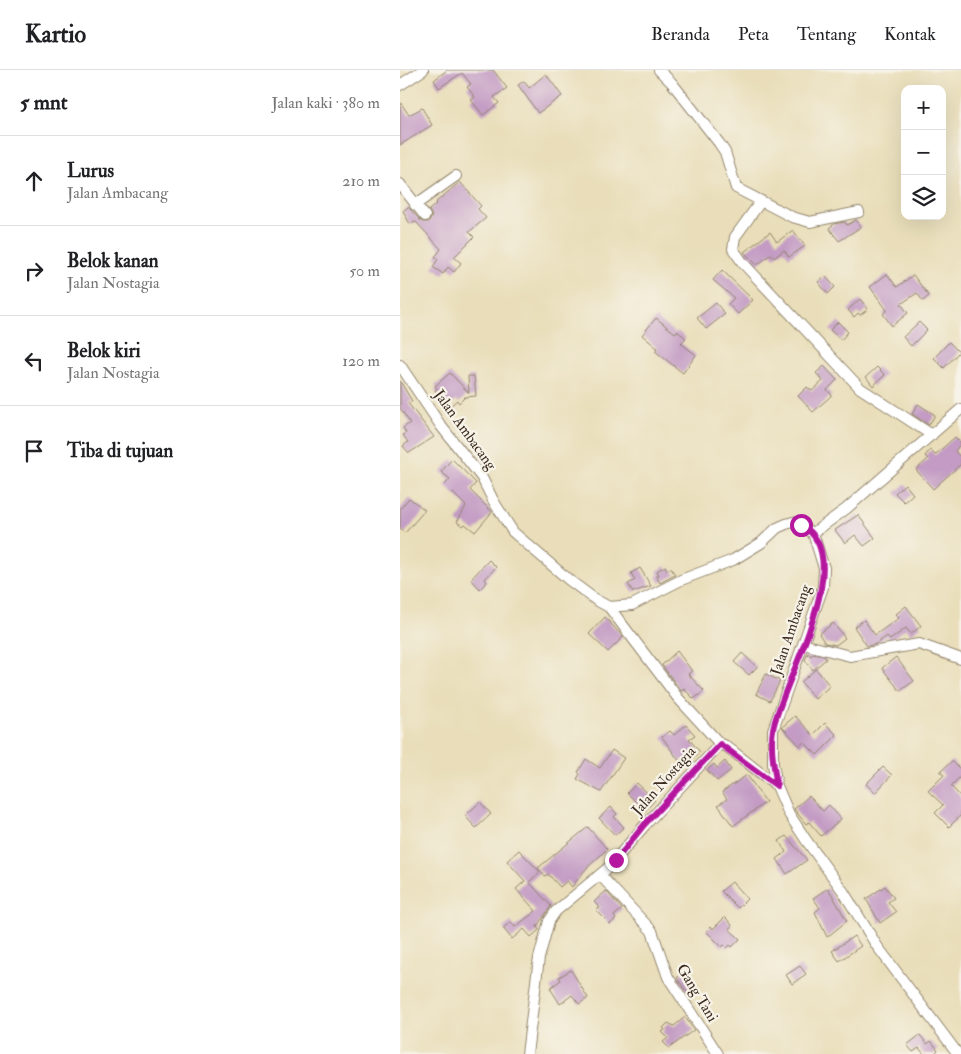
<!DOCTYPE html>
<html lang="id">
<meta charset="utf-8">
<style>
:root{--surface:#fff;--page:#f6f6f6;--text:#202124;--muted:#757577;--line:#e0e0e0}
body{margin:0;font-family:"IM FELL Double Pica",serif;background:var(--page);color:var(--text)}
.controls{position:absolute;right:15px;top:15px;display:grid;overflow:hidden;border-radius:10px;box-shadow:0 5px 20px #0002}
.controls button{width:45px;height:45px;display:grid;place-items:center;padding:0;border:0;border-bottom:1px solid var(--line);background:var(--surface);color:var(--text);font:25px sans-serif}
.stop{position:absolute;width:15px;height:15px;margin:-11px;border:4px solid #b5179e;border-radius:50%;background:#fff}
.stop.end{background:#b5179e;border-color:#fff;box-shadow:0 1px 5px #0008}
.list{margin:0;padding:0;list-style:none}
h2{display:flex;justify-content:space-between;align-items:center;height:65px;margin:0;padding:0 20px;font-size:21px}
h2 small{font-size:16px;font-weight:400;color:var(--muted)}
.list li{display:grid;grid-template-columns:32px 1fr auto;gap:15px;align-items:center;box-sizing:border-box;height:90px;padding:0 20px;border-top:1px solid var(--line)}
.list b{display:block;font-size:19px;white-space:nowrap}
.list p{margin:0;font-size:16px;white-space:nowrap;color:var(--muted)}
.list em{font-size:16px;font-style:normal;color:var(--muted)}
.icon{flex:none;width:28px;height:28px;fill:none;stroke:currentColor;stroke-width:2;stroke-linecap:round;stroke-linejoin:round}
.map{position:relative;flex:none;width:561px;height:984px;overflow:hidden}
header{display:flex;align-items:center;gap:30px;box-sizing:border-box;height:70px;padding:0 25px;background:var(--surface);border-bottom:1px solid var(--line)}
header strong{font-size:24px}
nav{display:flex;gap:28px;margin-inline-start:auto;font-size:18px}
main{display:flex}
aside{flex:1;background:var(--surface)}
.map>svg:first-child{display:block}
</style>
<header>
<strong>Kartio</strong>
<nav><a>Beranda</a><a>Peta</a><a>Tentang</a><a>Kontak</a></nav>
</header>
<main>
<aside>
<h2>5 mnt<small>Jalan kaki · 380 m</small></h2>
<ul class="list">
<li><svg class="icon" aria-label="ahead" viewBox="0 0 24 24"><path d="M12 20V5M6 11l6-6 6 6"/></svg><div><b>Lurus</b><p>Jalan Ambacang</p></div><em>210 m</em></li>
<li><svg class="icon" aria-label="right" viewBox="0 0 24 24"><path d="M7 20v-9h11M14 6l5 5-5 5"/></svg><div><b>Belok kanan</b><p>Jalan Nostagia</p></div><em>50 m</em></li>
<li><svg class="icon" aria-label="left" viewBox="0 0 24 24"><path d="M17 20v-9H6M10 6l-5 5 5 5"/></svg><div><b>Belok kiri</b><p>Jalan Nostagia</p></div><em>120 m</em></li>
<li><svg class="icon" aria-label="arrive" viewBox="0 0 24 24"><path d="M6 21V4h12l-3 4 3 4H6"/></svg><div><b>Tiba di tujuan</b></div></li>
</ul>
</aside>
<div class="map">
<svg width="561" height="984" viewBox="0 0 561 984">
<rect width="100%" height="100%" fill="#f7f3e8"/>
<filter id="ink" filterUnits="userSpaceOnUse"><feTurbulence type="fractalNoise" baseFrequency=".02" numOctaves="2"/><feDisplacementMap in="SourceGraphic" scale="10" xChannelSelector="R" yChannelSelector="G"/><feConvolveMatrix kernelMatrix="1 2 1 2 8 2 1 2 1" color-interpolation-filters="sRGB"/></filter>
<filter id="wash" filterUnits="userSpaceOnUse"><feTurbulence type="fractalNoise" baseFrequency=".0096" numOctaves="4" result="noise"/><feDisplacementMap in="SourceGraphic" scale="20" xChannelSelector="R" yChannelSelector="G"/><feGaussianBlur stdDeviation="1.12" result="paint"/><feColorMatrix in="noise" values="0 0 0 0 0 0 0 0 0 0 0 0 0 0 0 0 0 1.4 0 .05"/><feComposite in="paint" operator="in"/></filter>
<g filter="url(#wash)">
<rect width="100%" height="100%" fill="#e9deb9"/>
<g id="blocks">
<!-- building -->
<path fill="#c39bc4" d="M47,0H93L107,18L94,27L99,33L83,45L71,30L75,27L67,17L71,14L62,3L39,18L34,10Z
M146,4L162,26L138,43L118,15L124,11L129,18Z
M0,32L9,45L22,38L32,55L0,75Z
M60,112L81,136L78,139L86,148L69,162L74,167L54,187L61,193L54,202L48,197L43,204L33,197L38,189L35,187L41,179L16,152L10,154L3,141L8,137L22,152H29L32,146L29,140L37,133L36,132Z
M456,150L461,157L439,171L429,158L434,154L445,152L447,155Z
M393,160L405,176L389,187L384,180L374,188L371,184L357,195L344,182L370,162L377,172Z
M322,200L353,230L338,244L328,234L334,228L313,210Z
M487,204L497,217L513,205L529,226L523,231L517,223L501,234L508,243L492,256L483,244L487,240L470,217Z
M425,206L435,217L428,224L418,212Z
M460,229L468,239L460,245L458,243L454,247L448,240Z
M316,233L325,244L306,259L297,248Z
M256,248L275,263L277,261L286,268L281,273L296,285L283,303L255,281L257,278L242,265Z
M438,252L448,262L441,270L430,260Z
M519,252L527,260L511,276L503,267Z
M549,272L559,282L544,298L534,288Z
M424,296L437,310L427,320L432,325L413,342L398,326L407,317L412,321L423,311L416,303Z
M477,297L485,305L473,316L466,307Z
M50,303L69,323L68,306H74L76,326L65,327L59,333L57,330L49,337L35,321L37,318L35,316Z
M0,311L12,331L8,333L34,367L9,383L3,376L8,372L3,365L6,363L3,358L10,353L0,338Z
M518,334L535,345L529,355L512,344Z
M555,367L561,373L555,381L561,388V394L533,419L516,400L528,389L525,386L530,380L535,385Z
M52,389L76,413L70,420L92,442L75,462L65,454L63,456L57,452L66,436L45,415L50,409L41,402Z
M505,414L513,424L504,432L495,423Z
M9,428L25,440L5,463L0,459V439Z
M458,445L475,468L464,476L455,465L445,473L435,460Z
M89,490L96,497L85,509L87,512L80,519L71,509Z
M265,496L267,500L271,498L275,505L260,513L256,506L259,505L257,501Z
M240,498L251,516L233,522L228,514L235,510L231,503Z
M506,536L521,556L511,564L506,558L490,570L487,566L476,574L467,576L454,557L464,550L475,565L499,548L496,544Z
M205,547L223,567L208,582L189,564Z
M433,553L445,568L436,575L425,573L419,564Z
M277,581L292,601L288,604L304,621L294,629L284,619L281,621L262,595Z
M342,583L357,597L349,605L334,592Z
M408,583L411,586L413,584L424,586L426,589L413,600L405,590Z
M496,587L514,611L500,621L482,598Z
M416,599L430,616L415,629L401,612Z
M366,604L380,611L370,631L356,624Z
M395,646L413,665L425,653L437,665L417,685L404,672L400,676L382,657Z
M286,655L295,665L289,669L300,682L287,693L283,689L280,692L262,667L270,661L274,665Z
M212,680L224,688L201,722L177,709L180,704L178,702L186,689L200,698Z
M325,691L331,700L317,711L307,700L314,694L317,698Z
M552,691L561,700V706L551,716L561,727V745L549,757L535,743L543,735L528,721L544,705L540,702Z
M483,697L492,705L475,723L466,714Z
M347,705L366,732L333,756L318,735L327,729L322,722Z
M237,713L255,730L245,741L227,723Z
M409,726L423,741L429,735L441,749L421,766L409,752L406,754L394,739Z
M80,732L91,744L76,758L65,746Z
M211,737L217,744L214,747L224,757L215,765L199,748Z
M188,757L207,779L185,800L172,817L167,811L160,817L148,804L145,806L138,798Z
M386,766L407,790L387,804L377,789L386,782L379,771Z
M119,780L140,802L129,812L151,836L137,856L139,860L131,867L124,859L112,869L103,858L111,852L115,857L136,841L116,819L125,811L107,791Z
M332,812L347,829L338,838L321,821Z
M485,816L494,828L488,832L496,842L480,853L466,829Z
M428,818L447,851L427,867L415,842L420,838L413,828Z
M206,821L222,839L214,846L216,849L210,854L196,840L200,838L194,832Z
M325,847L332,855L329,859L340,869L332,877L330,875L327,878L324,875L322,877L306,861L311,856L313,859Z
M454,866L461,876L439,891L432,881Z
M400,896L406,904L392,914L386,905Z
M171,900L188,928L179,934L172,925L160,934L150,918L161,910L159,907Z
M283,902L297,917L289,925L277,908Z
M285,947L294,960L269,978L263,972L268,968L262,962L265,960L263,958L268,953L274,956Z
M520,965L527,974L531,971L538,980L534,984H524L519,978L513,982L507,975Z"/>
</g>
</g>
<g filter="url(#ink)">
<use href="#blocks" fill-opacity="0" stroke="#92846c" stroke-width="1"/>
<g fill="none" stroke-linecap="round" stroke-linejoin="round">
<!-- street casing -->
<g stroke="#92846c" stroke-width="12">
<path id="street" d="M259,0L272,13L319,73L325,82L336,118L392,147L410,152L459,142
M0,15L23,0
M0,114L25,146
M361,131L335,167L333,179L343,193L460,318L532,365
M15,135L56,106
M0,295L41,356L82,408L94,432L113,462L169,510L196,530L209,537L232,535L281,510L333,490L361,473L377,458L386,454L393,452L413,463L424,498L423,517L373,660V694L377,716L389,744L406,770L443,821L477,876L558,984
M413,463L446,439L561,339
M209,537L278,628L320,674
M403,574L450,586L519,574L561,589
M201,806L252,861L268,907L318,984
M127,984L139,888L149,851L156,841L209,797L245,755L320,674L326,676L377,716"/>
</g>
<!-- street -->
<use href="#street" stroke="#fff" stroke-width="10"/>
</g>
</g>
<g fill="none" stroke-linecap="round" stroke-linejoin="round" filter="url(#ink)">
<!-- route -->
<path stroke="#b5179e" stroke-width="6" d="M216,790L244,755L320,674L377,716C374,698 370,678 373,659C382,612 460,486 401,455"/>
</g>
<g text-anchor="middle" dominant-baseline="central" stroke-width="4.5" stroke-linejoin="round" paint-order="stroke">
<!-- street labels -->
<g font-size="15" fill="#3b2a1e" stroke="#f7f3e8">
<text transform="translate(65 360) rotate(54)">Jalan Ambacang</text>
<text transform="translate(391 560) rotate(-71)">Jalan Ambacang</text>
<text transform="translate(264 711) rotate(-48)">Jalan Nostagia</text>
<text transform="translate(297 923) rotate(59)">Gang Tani</text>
</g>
</g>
</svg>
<div class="controls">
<button>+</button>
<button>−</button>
<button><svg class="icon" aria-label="layers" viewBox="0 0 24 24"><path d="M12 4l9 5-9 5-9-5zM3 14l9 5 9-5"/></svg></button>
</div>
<div class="stop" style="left:401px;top:455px"></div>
<div class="stop end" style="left:216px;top:790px"></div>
</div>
</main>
